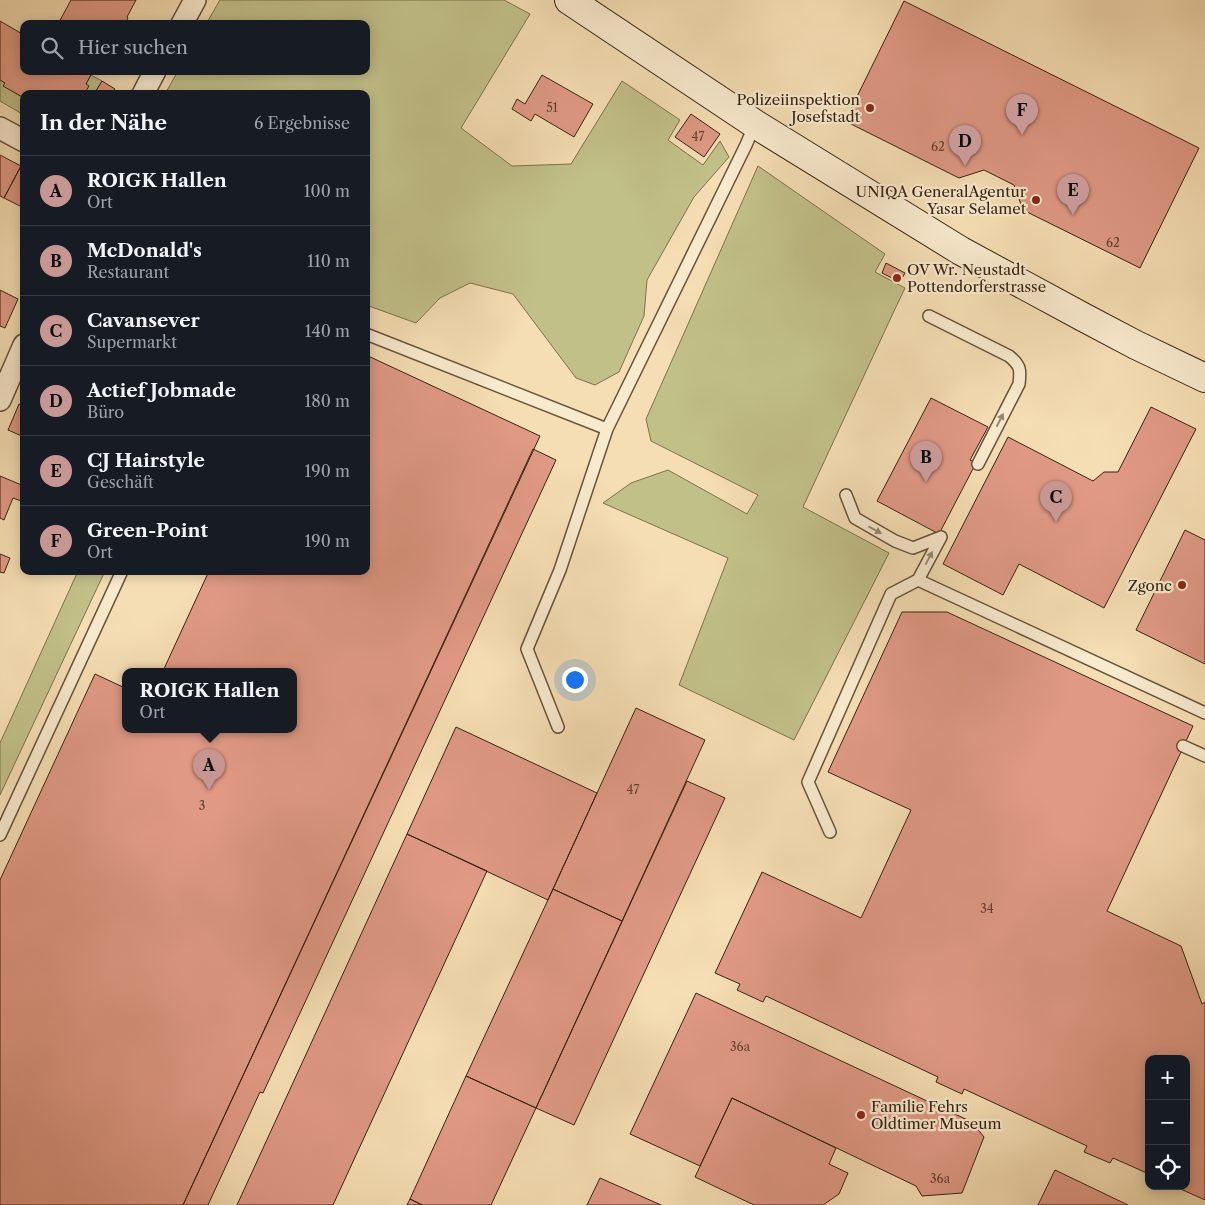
<!DOCTYPE html>
<html lang="de">
<meta charset="utf-8">
<style>
:root{--surface:#171b24;--page:#242831;--text:#f1f3f6;--muted:#9ea1a6;--line:#363941;--accent:#c59692}
body{margin:0;font-family:"Libre Caslon Text",serif;background:var(--page);color:var(--text)}
.controls{position:absolute;right:15px;bottom:15px;display:grid;overflow:hidden;border-radius:10px;box-shadow:0 2px 12px #0003}
.controls button{width:45px;height:45px;display:grid;place-items:center;padding:0;border:0;border-bottom:1px solid var(--line);background:var(--surface);color:var(--text);font:25px sans-serif}
.you{position:absolute;left:574px;top:679px;width:18px;height:18px;margin:-12px;border:4px solid #fff;border-radius:50%;background:#1a73e8;box-shadow:0 0 0 8px #1a73e833}
.badge{display:grid;place-items:center;width:32px;height:32px;border-radius:50%;background:var(--accent);color:#111;font-size:16px;font-weight:700}
.pin{position:absolute;translate:-50% -41px;filter:drop-shadow(0 1px 2px #0008)}
.pin::after{content:'';position:absolute;top:26px;width:18px;height:15px;background:inherit;clip-path:polygon(0 0,100% 0,50% 100%)}
.popup{position:absolute;left:122px;top:668px;width:175px;height:65px;box-sizing:border-box;display:grid;place-content:center;border-radius:10px;background:var(--surface);filter:drop-shadow(0 1px 4px #0005);font-size:16px;white-space:nowrap;color:var(--muted)}
.popup b{font-size:19px;color:var(--text)}
.popup::after{content:'';position:absolute;left:50%;top:100%;margin-left:-10px;border:10px solid transparent;border-top-color:var(--surface)}
.list{margin:0;padding:0;list-style:none}
h2{display:flex;justify-content:space-between;align-items:center;height:65px;margin:0;padding:0 20px;font-size:21px}
h2 small{font-size:16px;font-weight:400;color:var(--muted)}
.list li{display:grid;grid-template-columns:32px 1fr auto;gap:15px;align-items:center;box-sizing:border-box;height:70px;padding:0 20px;border-top:1px solid var(--line)}
.list b{display:block;font-size:19px;white-space:nowrap}
.list p{margin:0;font-size:16px;white-space:nowrap;color:var(--muted)}
.list em{font-size:16px;font-style:normal;color:var(--muted)}
.icon{flex:none;width:28px;height:28px;fill:none;stroke:currentColor;stroke-width:2;stroke-linecap:round;stroke-linejoin:round}
.map{position:relative;flex:none;width:1205px;height:1205px;overflow:hidden}
.search{position:absolute;background:var(--surface);box-shadow:0 2px 12px #0003;left:20px;top:20px;width:350px;height:55px;display:flex;align-items:center;gap:12px;box-sizing:border-box;padding:0 18px;border-radius:10px;color:var(--muted);font-size:19px}
.panel{position:absolute;background:var(--surface);box-shadow:0 2px 12px #0003;left:20px;top:90px;width:350px;height:485px;border-radius:10px}
.map>svg:first-child{display:block}
</style>
<div class="map">
<svg width="1205" height="1205" viewBox="0 0 1205 1205">
<rect width="100%" height="100%" fill="#f6deb4"/>
<filter id="stains"><feTurbulence type="fractalNoise" baseFrequency=".004" numOctaves="4"/><feColorMatrix values="0 0 0 0 .2 0 0 0 0 .09 0 0 0 0 .02 0 0 0 .5 -.17"/></filter>
<radialGradient id="worn" r=".72"><stop offset=".6" stop-color="#630" stop-opacity="0"/><stop offset="1" stop-color="#630" stop-opacity=".3"/></radialGradient>
<!-- green -->
<path fill="#c2c089" stroke="#7c724e" d="M220,0H504L530,14L461,128L512,166L571,164L622,81L680,120L668,140L703,165L720,141L729,157L694,197L647,280L644,316L619,372L595,385L576,378L513,294L470,283L440,298L416,323L366,305V94H165L178,71H366V24H206Z
M91,75L102,81L94,94H84L88,86L86,84Z
M0,80L5,83L3,86L24,98V115L0,101Z
M758,166L885,254L875,272L905,288L895,309L803,507L889,553L794,740L679,685L728,558L603,503L631,483L668,470L747,514L758,495L651,441L646,419Z
M78,571H105L0,795V743Z"/>
<!-- building -->
<path fill="#e09985" stroke="#372313" d="M71,0H136L127,17L128,18L125,24H58Z
M904,1L1199,148L1140,268L1023,210L1014,185L984,170L959,178L845,121Z
M0,21L24,35V71H93L86,84L89,86L84,94H24V98L3,86L5,83L0,80Z
M542,75L593,104L574,137L535,114L531,121L512,109L517,99L525,104Z
M102,81L115,89L112,94H94Z
M691,114L720,134L704,157L675,137Z
M0,155L21,166L4,198L0,196Z
M21,166L24,167V208L4,198Z
M886,263L905,273L900,282L882,273Z
M0,290L18,299L5,328L0,326Z
M366,355L540,436L183,1205H0V880L95,674L125,688V729H293V671H163L209,571H366Z
M931,398L988,427L970,460L976,463L939,534L877,501Z
M19,404L24,406V437L8,430Z
M1151,407L1196,429L1104,608L1019,564L1003,595L943,564L1008,437L1093,481L1104,472H1118Z
M533,449L556,460L263,1093L260,1092L208,1205H183Z
M0,476L24,486V502L13,498L4,520L0,518Z
M1185,530L1205,540V664L1136,630Z
M0,554L10,558L4,573L0,572Z
M902,612H947L1193,726L1107,911L1181,946L1202,1004L1205,1002V1200L1174,1186H1186V1059H1149V1174L1113,1158L1110,1163L1084,1152L1087,1146L964,1089L962,1094L936,1082L938,1077L766,996L763,1002L737,990L740,984L715,973L762,872L861,918L911,810L828,772Z
M636,708L705,740L622,921L553,889Z
M456,727L597,793L548,900L407,834Z
M687,781L725,798L574,1125L536,1108Z
M407,834L487,871L333,1205H237Z
M553,889L622,921L536,1108L466,1076Z
M696,993L972,1122L984,1137L962,1193L922,1196L916,1186L732,1098L700,1166L630,1134Z
M466,1076L536,1108L491,1205H422L410,1199Z
M732,1098L836,1148L829,1164L848,1173L839,1194L823,1205H754L695,1177Z
M1055,1170L1128,1205H1038Z
M600,1178L661,1205H587Z
M410,1199L422,1205H407Z"/>
<g fill="none" stroke-linecap="round" stroke-linejoin="round">
<!-- lane casing -->
<g stroke="#67523b" stroke-width="14">
<path id="lane" d="M929,316L1009,356C1020,365 1021,369 1019,384L978,464
M366,334L607,429L746,145L755,124
M846,495L855,518L895,541L913,548L941,537
M918,580L941,537
M558,727L527,649L560,570L607,429
M1183,746L1205,756
M830,832L808,782L891,594L918,580L1205,713
M0,835L122,571"/>
</g>
<!-- street casing -->
<g stroke="#67523b" stroke-width="24">
<path id="street" d="M182,24L195,0
M143,94L155,71
M0,128L24,141
M0,400L24,345"/>
</g>
<!-- secondary casing -->
<g stroke="#372313" stroke-width="30">
<path id="secondary" d="M569,0L755,124L961,251L1083,317L1136,345L1205,378"/>
</g>
<!-- lane -->
<use href="#lane" stroke="#f9eace" stroke-width="11"/>
<!-- street -->
<use href="#street" stroke="#f9eace" stroke-width="21"/>
<!-- secondary -->
<use href="#secondary" stroke="#f9eace" stroke-width="28"/>
</g>
<!-- one-way arrows -->
<defs><path id="oneway-solid" d="M-6-.8H1V-3.2L6.5 0L1 3.2V.8H-6Z" transform="scale(1.25)"/></defs>
<g fill="#988670">
<use href="#oneway-solid" transform="translate(1000 420) rotate(-63)"/>
<use href="#oneway-solid" transform="translate(875 530) rotate(29)"/>
<use href="#oneway-solid" transform="translate(929 558) rotate(-62)"/>
</g>
<!-- markers -->
<g fill="#8f2418" stroke="#f9eace" stroke-width="2">
<circle cx="870" cy="108" r="5"/>
<circle cx="1036" cy="200" r="5"/>
<circle cx="897" cy="278" r="5"/>
<circle cx="1182" cy="585" r="5"/>
<circle cx="861" cy="1115" r="5"/>
</g>
<g text-anchor="middle" dominant-baseline="central" stroke-width="4.5" stroke-linejoin="round" paint-order="stroke">
<!-- number labels -->
<g font-size="12" fill="#614030">
<text x="552" y="107">51</text>
<text x="698" y="136">47</text>
<text x="938" y="146">62</text>
<text x="1113" y="242">62</text>
<text x="633" y="789">47</text>
<text x="202" y="805">3</text>
<text x="987" y="908">34</text>
<text x="740" y="1046">36a</text>
<text x="940" y="1178">36a</text>
</g>
<!-- poi labels -->
<g font-size="15" fill="#372313" stroke="#f9eace" text-anchor="end">
<text x="860" y="99">Polizeiinspektion<tspan x="860" dy="17">Josefstadt</tspan></text>
<text x="1026" y="191">UNIQA GeneralAgentur<tspan x="1026" dy="17">Yasar Selamet</tspan></text>
<text x="907" y="269" text-anchor="start">OV Wr. Neustadt<tspan x="907" dy="17">Pottendorferstrasse</tspan></text>
<text x="1172" y="585">Zgonc</text>
<text x="871" y="1106" text-anchor="start">Familie Fehrs<tspan x="871" dy="17">Oldtimer Museum</tspan></text>
</g>
</g>
<rect width="100%" height="100%" filter="url(#stains)"/>
<rect width="100%" height="100%" fill="url(#worn)"/>
</svg>
<div class="controls">
<button>+</button>
<button>−</button>
<button><svg class="icon" aria-label="locate" viewBox="0 0 24 24"><circle cx="12" cy="12" r="6"/><path d="M12 2v4M12 18v4M2 12h4M18 12h4"/></svg></button>
</div>
<div class="you"></div>
<div class="pin badge" style="left:209px;top:790px">A</div>
<div class="popup"><b>ROIGK Hallen</b>Ort</div>
<div class="pin badge" style="left:926px;top:482px">B</div>
<div class="pin badge" style="left:1056px;top:522px">C</div>
<div class="pin badge" style="left:965px;top:166px">D</div>
<div class="pin badge" style="left:1073px;top:215px">E</div>
<div class="pin badge" style="left:1022px;top:135px">F</div>
<div class="search"><svg class="icon" aria-label="search" viewBox="0 0 24 24"><circle cx="10" cy="10" r="6"/><path d="M15 15l6 6"/></svg>Hier suchen</div>
<section class="panel">
<h2>In der Nähe<small>6 Ergebnisse</small></h2>
<ul class="list">
<li><span class="badge">A</span><div><b>ROIGK Hallen</b><p>Ort</p></div><em>100 m</em></li>
<li><span class="badge">B</span><div><b>McDonald's</b><p>Restaurant</p></div><em>110 m</em></li>
<li><span class="badge">C</span><div><b>Cavansever</b><p>Supermarkt</p></div><em>140 m</em></li>
<li><span class="badge">D</span><div><b>Actief Jobmade</b><p>Büro</p></div><em>180 m</em></li>
<li><span class="badge">E</span><div><b>CJ Hairstyle</b><p>Geschäft</p></div><em>190 m</em></li>
<li><span class="badge">F</span><div><b>Green-Point</b><p>Ort</p></div><em>190 m</em></li>
</ul>
</section>
</div>
